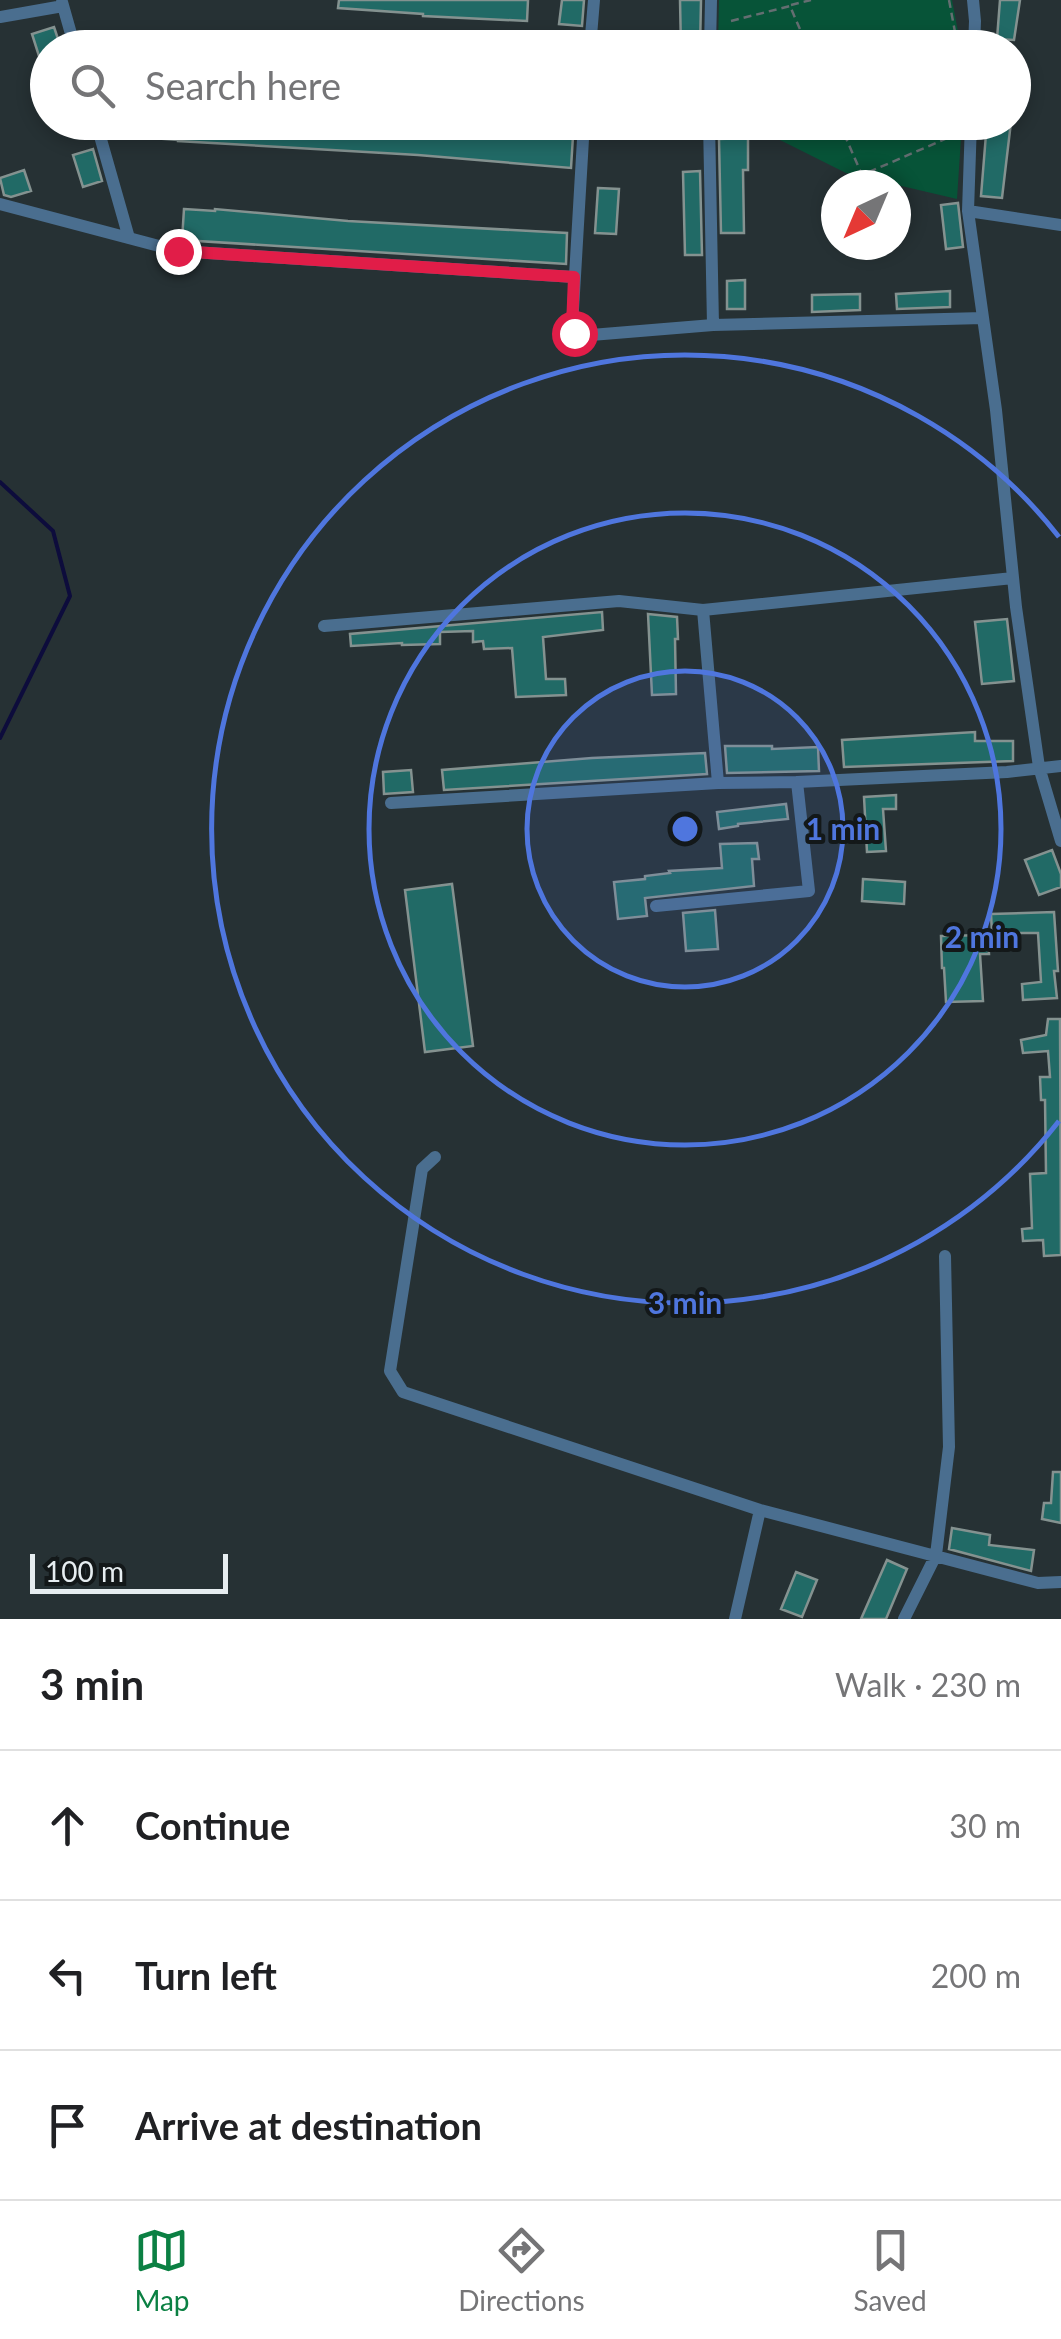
<!DOCTYPE html>
<meta charset="utf-8">
<style>
:root{--surface:#fff;--page:#f2f2f2;--text:#202124;--muted:#757577;--line:#e0e0e0;--accent:#0b8043}
body{margin:0;font-family:Lato,sans-serif;background:var(--page);color:var(--text)}
.compass{position:absolute;left:821px;top:170px;width:90px;height:90px;border-radius:50%;background:var(--surface);box-shadow:0 5px 15px #0003;rotate:224deg}
.scale{position:absolute;left:30px;bottom:25px;width:198px;box-sizing:border-box;padding-left:10px;border:5px solid #e6edf0;border-top:0;font-size:28px;line-height:35px;white-space:nowrap;color:#e6edf0;-webkit-text-stroke:8px #131819;paint-order:stroke}
.stop{position:absolute;width:30px;height:30px;margin:-22px;border:8px solid #e11d48;border-radius:50%;background:#fff}
.stop.end{background:#e11d48;border-color:#fff;box-shadow:0 2px 10px #0008}
.list{margin:0;padding:0;list-style:none}
h2{display:flex;justify-content:space-between;align-items:center;height:130px;margin:0;padding:0 40px;font-size:42px}
h2 small{font-size:32px;font-weight:400;color:var(--muted)}
.list li{display:grid;grid-template-columns:65px 1fr auto;gap:30px;align-items:center;box-sizing:border-box;height:150px;padding:0 40px;border-top:2px solid var(--line)}
.list b{display:block;font-size:38px;white-space:nowrap}
.list em{font-size:32px;font-style:normal;color:var(--muted)}
.icon{flex:none;width:55px;height:55px;fill:none;stroke:currentColor;stroke-width:2;stroke-linecap:round;stroke-linejoin:round}
.map{position:relative;flex:none;width:1061px;height:1619px;overflow:hidden}
.search{position:absolute;background:var(--surface);box-shadow:0 5px 15px #0003;left:30px;right:30px;top:30px;height:110px;display:flex;align-items:center;gap:25px;box-sizing:border-box;padding:0 35px;border-radius:55px;color:var(--muted);font-size:38px}
.sheet{height:580px;background:var(--surface)}
nav{display:flex;justify-content:space-around;align-items:center;box-sizing:border-box;height:140px;border-top:2px solid var(--line);background:var(--surface);font-size:28px;color:var(--muted)}
nav a{display:grid;justify-items:center;gap:5px}
nav .on{color:var(--accent)}
.map>svg:first-child{display:block}
</style>
<div class="map">
<svg width="1061" height="1619" viewBox="0 0 1061 1619">
<rect width="100%" height="100%" fill="#263134"/>
<!-- green -->
<path fill="#075438" d="M719,0H952L961,47H718Z
M746,123H962L957,199L846,173Z"/>
<g fill="none" stroke-linecap="round" stroke-linejoin="round">
<!-- stream -->
<path stroke="#0d0c3c" stroke-width="4" d="M0,482L53,531L70,596L0,738"/>
</g>
<!-- building -->
<path fill="#216a66" stroke="#849290" stroke-width="2.5" d="M339,0H528L527,21L423,16V14L338,8Z
M562,0H584L582,26L559,24Z
M680,0H701L700,48H681Z
M1000,0H1020L1014,40L997,39Z
M54,27L61,48H48V75H45L32,34Z
M141,122H373L573,136L571,168L418,155L178,141V140L140,137Z
M987,122H1011L1002,198L981,196Z
M748,138V170H743L744,233H721L719,139Z
M93,149L102,181L83,187L73,155Z
M24,170L31,191L11,197L4,195L0,178Z
M700,171L702,255H685L683,172Z
M598,188L619,189L616,234L595,233Z
M958,203L963,247L946,249L941,205Z
M184,209L215,211V209L348,221L567,233L566,264L182,240Z
M745,280V309H727V281Z
M950,291V307L897,309L896,294Z
M860,294V310L812,312V295Z
M602,612L603,630L543,637L546,679H565L566,695L516,697L512,648L484,649L483,641L473,642V631L440,632V644L402,645V643L351,646L350,634Z
M648,614L677,617L678,639H675L676,694L652,695Z
M1007,619L1014,681L982,684L975,622Z
M975,732V741H1013V761L844,767L842,740Z
M725,746H772V749L818,747L819,771L727,773Z
M705,753L707,774L444,790L442,770L592,758Z
M411,770L413,792L384,794L383,772Z
M896,795V809H883L886,851L867,852L864,797Z
M786,804L788,819L738,824V826L719,829L717,812Z
M757,843L759,859H752L754,886L645,898L647,916L618,919L614,882L645,879V876L670,873L669,871L722,868L720,844Z
M1052,850L1061,874V887L1039,895L1025,860Z
M863,879L905,882L904,904L862,901Z
M452,884L473,1046L425,1052L405,890Z
M715,910L718,949L686,951L683,913Z
M1054,912L1058,971H1054L1057,998L1023,1000L1022,984L1041,982L1038,933H992L991,914Z
M988,935L989,954H980L983,1001L946,1002L944,968H942L941,936Z
M1048,1019H1060L1061,1255L1044,1256L1043,1240L1023,1241L1022,1229L1032,1228L1030,1174L1046,1173L1045,1100H1041L1040,1077H1050L1048,1051L1023,1053L1021,1040L1046,1035Z
M1053,1472H1061V1523L1042,1519L1044,1503H1051Z
M952,1528L990,1535L989,1545L1034,1550L1031,1571L949,1549Z
M887,1560L907,1569L886,1619H861Z
M796,1572L817,1580L802,1617L781,1609Z"/>
<g fill="none" stroke-linecap="round" stroke-linejoin="round">
<!-- path -->
<path stroke="#646e71" stroke-width="2.5" stroke-dasharray="8 5" stroke-linecap="butt" d="M949,0L958,48
M791,5L811,0
M731,21L790,6L808,48
M839,122L862,175L959,133"/>
<!-- street -->
<path stroke="#4a6e8f" stroke-width="12" d="M973,0L975,21L974,48
M62,2L75,48
M0,17L63,6
M590,48L594,0
M710,48L711,0
M96,122L129,238
M561,122L584,124
M584,122L572,327L579,336L713,325L983,318
M709,122L713,325
M971,122L968,211L996,410L1016,607L1039,767L1061,841
M0,204L178,251L574,277
M968,211L1061,225
M703,610L718,783
M324,626L619,601L703,610L1013,578
M391,803L718,783L797,782L1007,772L1061,766
M656,906L809,891L797,782
M435,1157L422,1169L390,1371L403,1392L760,1510L1038,1583L1061,1582
M735,1619L760,1510
M904,1619L936,1555L949,1447L945,1256"/>
</g>
<g fill="none" stroke-linecap="round" stroke-linejoin="round">
<!-- route -->
<path stroke="#e11d48" stroke-width="12" d="M178,251L574,277L572,327L574,333"/>
</g>
<!-- distance rings -->
<circle cx="685" cy="829" r="158" fill="#4f76de" fill-opacity=".12"/>
<g fill="none" stroke="#4f76de" stroke-width="5">
<circle cx="685" cy="829" r="158"/>
<circle cx="685" cy="829" r="316"/>
<path d="M1059 1121A474 474 0 1 1 1059 537"/>
</g>
<circle cx="685" cy="829" r="15" fill="#4f76de" stroke="#131819" stroke-width="5"/>
<g font-size="30" text-anchor="middle" font-weight="bold" fill="#4f76de" stroke="#131819" stroke-width="8" stroke-linejoin="round" paint-order="stroke">
<text x="843" y="840">1 min</text>
<text x="982" y="948">2 min</text>
<text x="685" y="1314">3 min</text>
</g>
</svg>
<svg class="compass" viewBox="-18 -18 36 36"><path d="M0-13l5 13h-10z" fill="#e53935"/><path d="M0 13l5-13h-10z" fill="#757577"/></svg>
<div class="scale">100 m</div>
<div class="stop" style="left:574px;top:333px"></div>
<div class="stop end" style="left:178px;top:251px"></div>
<div class="search"><svg class="icon" aria-label="search" viewBox="0 0 24 24"><circle cx="10" cy="10" r="6"/><path d="M15 15l6 6"/></svg>Search here</div>
</div>
<section class="sheet">
<h2>3 min<small>Walk · 230 m</small></h2>
<ul class="list">
<li><svg class="icon" aria-label="ahead" viewBox="0 0 24 24"><path d="M12 20V5M6 11l6-6 6 6"/></svg><div><b>Continue</b></div><em>30 m</em></li>
<li><svg class="icon" aria-label="left" viewBox="0 0 24 24"><path d="M17 20v-9H6M10 6l-5 5 5 5"/></svg><div><b>Turn left</b></div><em>200 m</em></li>
<li><svg class="icon" aria-label="arrive" viewBox="0 0 24 24"><path d="M6 21V4h12l-3 4 3 4H6"/></svg><div><b>Arrive at destination</b></div></li>
</ul>
</section>
<nav>
<a class="on"><svg class="icon" aria-label="map" viewBox="0 0 24 24"><path d="M3 6l6-2 6 2 6-2v14l-6 2-6-2-6 2zM9 4v14M15 6v14"/></svg>Map</a>
<a><svg class="icon" aria-label="directions" viewBox="0 0 24 24"><path d="M12 3l9 9-9 9-9-9zM9 14v-3h6M13 9l2 2-2 2"/></svg>Directions</a>
<a><svg class="icon" aria-label="saved" viewBox="0 0 24 24"><path d="M7 4h10v16l-5-4-5 4z"/></svg>Saved</a>
</nav>
